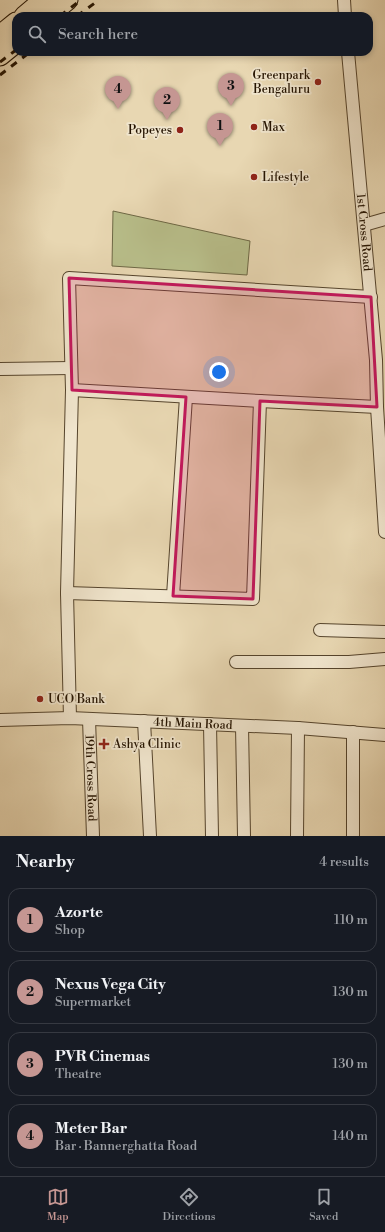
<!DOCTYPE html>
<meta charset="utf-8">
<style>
:root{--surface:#171b24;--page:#242831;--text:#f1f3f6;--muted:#9ea1a6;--line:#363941;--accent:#c59692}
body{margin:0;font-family:"Libre Bodoni",serif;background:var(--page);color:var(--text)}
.you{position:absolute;left:219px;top:372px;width:14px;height:14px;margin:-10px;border:3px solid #fff;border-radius:50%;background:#1a73e8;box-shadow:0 0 0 6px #1a73e833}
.badge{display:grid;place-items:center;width:26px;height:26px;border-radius:50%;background:var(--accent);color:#111;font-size:13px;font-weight:700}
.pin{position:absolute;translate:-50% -33px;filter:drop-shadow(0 1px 2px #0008)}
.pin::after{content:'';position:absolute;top:21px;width:14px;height:12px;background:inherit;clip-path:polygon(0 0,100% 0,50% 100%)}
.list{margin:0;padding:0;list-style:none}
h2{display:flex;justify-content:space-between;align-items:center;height:52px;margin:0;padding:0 16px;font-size:17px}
h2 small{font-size:13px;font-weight:400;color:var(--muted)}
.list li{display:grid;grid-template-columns:26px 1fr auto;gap:12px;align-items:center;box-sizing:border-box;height:64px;margin:0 8px 8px;padding:0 8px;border:1px solid var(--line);border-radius:12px}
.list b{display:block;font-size:15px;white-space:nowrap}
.list p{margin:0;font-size:13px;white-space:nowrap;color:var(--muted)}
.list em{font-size:13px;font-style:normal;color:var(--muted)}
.icon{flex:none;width:22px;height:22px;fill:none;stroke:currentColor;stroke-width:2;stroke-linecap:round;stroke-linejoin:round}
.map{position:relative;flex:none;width:385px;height:836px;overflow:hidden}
.search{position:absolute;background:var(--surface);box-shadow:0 2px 6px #0003;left:12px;right:12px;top:12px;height:44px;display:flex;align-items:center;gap:10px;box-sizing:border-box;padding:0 14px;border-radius:12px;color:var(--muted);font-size:15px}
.sheet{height:340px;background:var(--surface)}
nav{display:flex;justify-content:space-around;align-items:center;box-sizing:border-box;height:56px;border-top:1px solid var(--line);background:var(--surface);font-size:11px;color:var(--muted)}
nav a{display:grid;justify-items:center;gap:2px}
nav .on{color:var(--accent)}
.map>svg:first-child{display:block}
</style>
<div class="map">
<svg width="385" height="836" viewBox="0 0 385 836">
<rect width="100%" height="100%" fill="#e8d7b2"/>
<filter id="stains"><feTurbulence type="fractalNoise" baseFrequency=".005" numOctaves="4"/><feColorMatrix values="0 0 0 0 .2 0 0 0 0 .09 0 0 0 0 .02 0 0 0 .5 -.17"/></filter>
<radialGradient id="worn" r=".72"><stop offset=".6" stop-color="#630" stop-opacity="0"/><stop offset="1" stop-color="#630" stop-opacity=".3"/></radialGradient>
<!-- green -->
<path fill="#b8be8a" stroke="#6e6845" d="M113,211L250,241L247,275L112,266Z"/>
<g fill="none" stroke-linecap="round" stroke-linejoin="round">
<!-- street casing -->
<g stroke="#55442c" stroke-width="14">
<g id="street">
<path d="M344,0L345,16"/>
<path id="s1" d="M348,52L376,360L377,407L385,532"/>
<path d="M364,225L385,219"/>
<path d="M0,369L71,368"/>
<path d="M72,390L260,401L377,407"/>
<path d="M67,593L253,599L260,401"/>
<path d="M173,596L186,397"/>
<path d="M320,630L385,632"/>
<path d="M236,662H349L385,659"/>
<path d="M70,718L67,593L72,390L69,278L371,297"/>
<path id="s2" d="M89,719L93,836"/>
<path id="s3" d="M0,720L70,718L298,728L385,735"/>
<path d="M144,721L150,836"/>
<path d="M210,724L212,836"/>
<path d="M242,726L244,836"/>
<path d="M353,732V836"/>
<path d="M297,836L298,728"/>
</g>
</g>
<!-- primary casing -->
<g stroke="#241300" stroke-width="21">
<path id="primary" d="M24,16L43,0
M48,16L68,0
M0,35L16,22
M0,56L16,43"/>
</g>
<!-- street -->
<use href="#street" stroke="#f0e5cd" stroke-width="12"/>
<!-- primary -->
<use href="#primary" stroke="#e8d7b2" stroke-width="19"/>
<!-- rail -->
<path stroke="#241300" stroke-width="3" stroke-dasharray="7 7" stroke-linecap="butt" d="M60,16L81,0
M77,16L99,0
M0,62L16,50
M0,75L30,52"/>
</g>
<!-- marked area -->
<path fill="#c2185b" fill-opacity="0.2" stroke="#c2185b" stroke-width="3" stroke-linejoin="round" d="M69,278L371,297L377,407L260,401L253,599L173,596L186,397L72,390Z"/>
<!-- markers -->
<g fill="#8f2418" stroke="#f0e5cd" stroke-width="1.5">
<circle cx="318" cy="82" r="4"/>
<circle cx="254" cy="127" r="4"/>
<circle cx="180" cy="130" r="4"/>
<circle cx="254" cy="177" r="4"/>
<circle cx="40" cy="699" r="4"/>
<path d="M102 738h4v4h4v4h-4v4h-4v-4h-4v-4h4z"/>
</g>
<g text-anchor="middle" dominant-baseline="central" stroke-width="3.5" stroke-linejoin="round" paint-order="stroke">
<!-- poi labels -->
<g font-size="12" fill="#241300" stroke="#f0e5cd" text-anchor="start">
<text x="310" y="75" text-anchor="end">Greenpark<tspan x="310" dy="14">Bengaluru</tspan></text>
<text x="262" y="127">Max</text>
<text x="172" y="130" text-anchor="end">Popeyes</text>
<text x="262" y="177">Lifestyle</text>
<text x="48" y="699">UCO Bank</text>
<text x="113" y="744">Ashya Clinic</text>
</g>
<!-- street labels -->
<g font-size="12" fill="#241300" stroke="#f0e5cd">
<text stroke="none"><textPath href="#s1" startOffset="181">1st Cross Road</textPath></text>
<text stroke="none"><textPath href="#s3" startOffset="193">4th Main Road</textPath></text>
<text stroke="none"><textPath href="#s2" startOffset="59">19th Cross Road</textPath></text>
</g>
</g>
<rect width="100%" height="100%" filter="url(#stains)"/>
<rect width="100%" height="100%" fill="url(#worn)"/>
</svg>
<div class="you"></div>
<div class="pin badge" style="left:220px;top:146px">1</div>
<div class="pin badge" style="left:167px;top:120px">2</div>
<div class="pin badge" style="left:231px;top:106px">3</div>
<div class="pin badge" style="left:118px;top:109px">4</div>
<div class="search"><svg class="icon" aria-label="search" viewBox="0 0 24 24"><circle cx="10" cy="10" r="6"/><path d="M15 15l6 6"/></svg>Search here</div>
</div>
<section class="sheet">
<h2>Nearby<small>4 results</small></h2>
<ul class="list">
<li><span class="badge">1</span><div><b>Azorte</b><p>Shop</p></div><em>110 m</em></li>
<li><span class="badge">2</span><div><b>Nexus Vega City</b><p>Supermarket</p></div><em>130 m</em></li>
<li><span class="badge">3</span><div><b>PVR Cinemas</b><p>Theatre</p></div><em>130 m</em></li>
<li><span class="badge">4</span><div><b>Meter Bar</b><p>Bar · Bannerghatta Road</p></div><em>140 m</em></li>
</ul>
</section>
<nav>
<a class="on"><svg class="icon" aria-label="map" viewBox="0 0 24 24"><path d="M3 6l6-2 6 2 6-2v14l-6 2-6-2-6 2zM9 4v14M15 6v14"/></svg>Map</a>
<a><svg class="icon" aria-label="directions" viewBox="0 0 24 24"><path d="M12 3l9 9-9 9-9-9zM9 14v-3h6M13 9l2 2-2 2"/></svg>Directions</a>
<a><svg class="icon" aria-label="saved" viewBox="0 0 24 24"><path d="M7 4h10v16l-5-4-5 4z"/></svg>Saved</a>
</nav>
